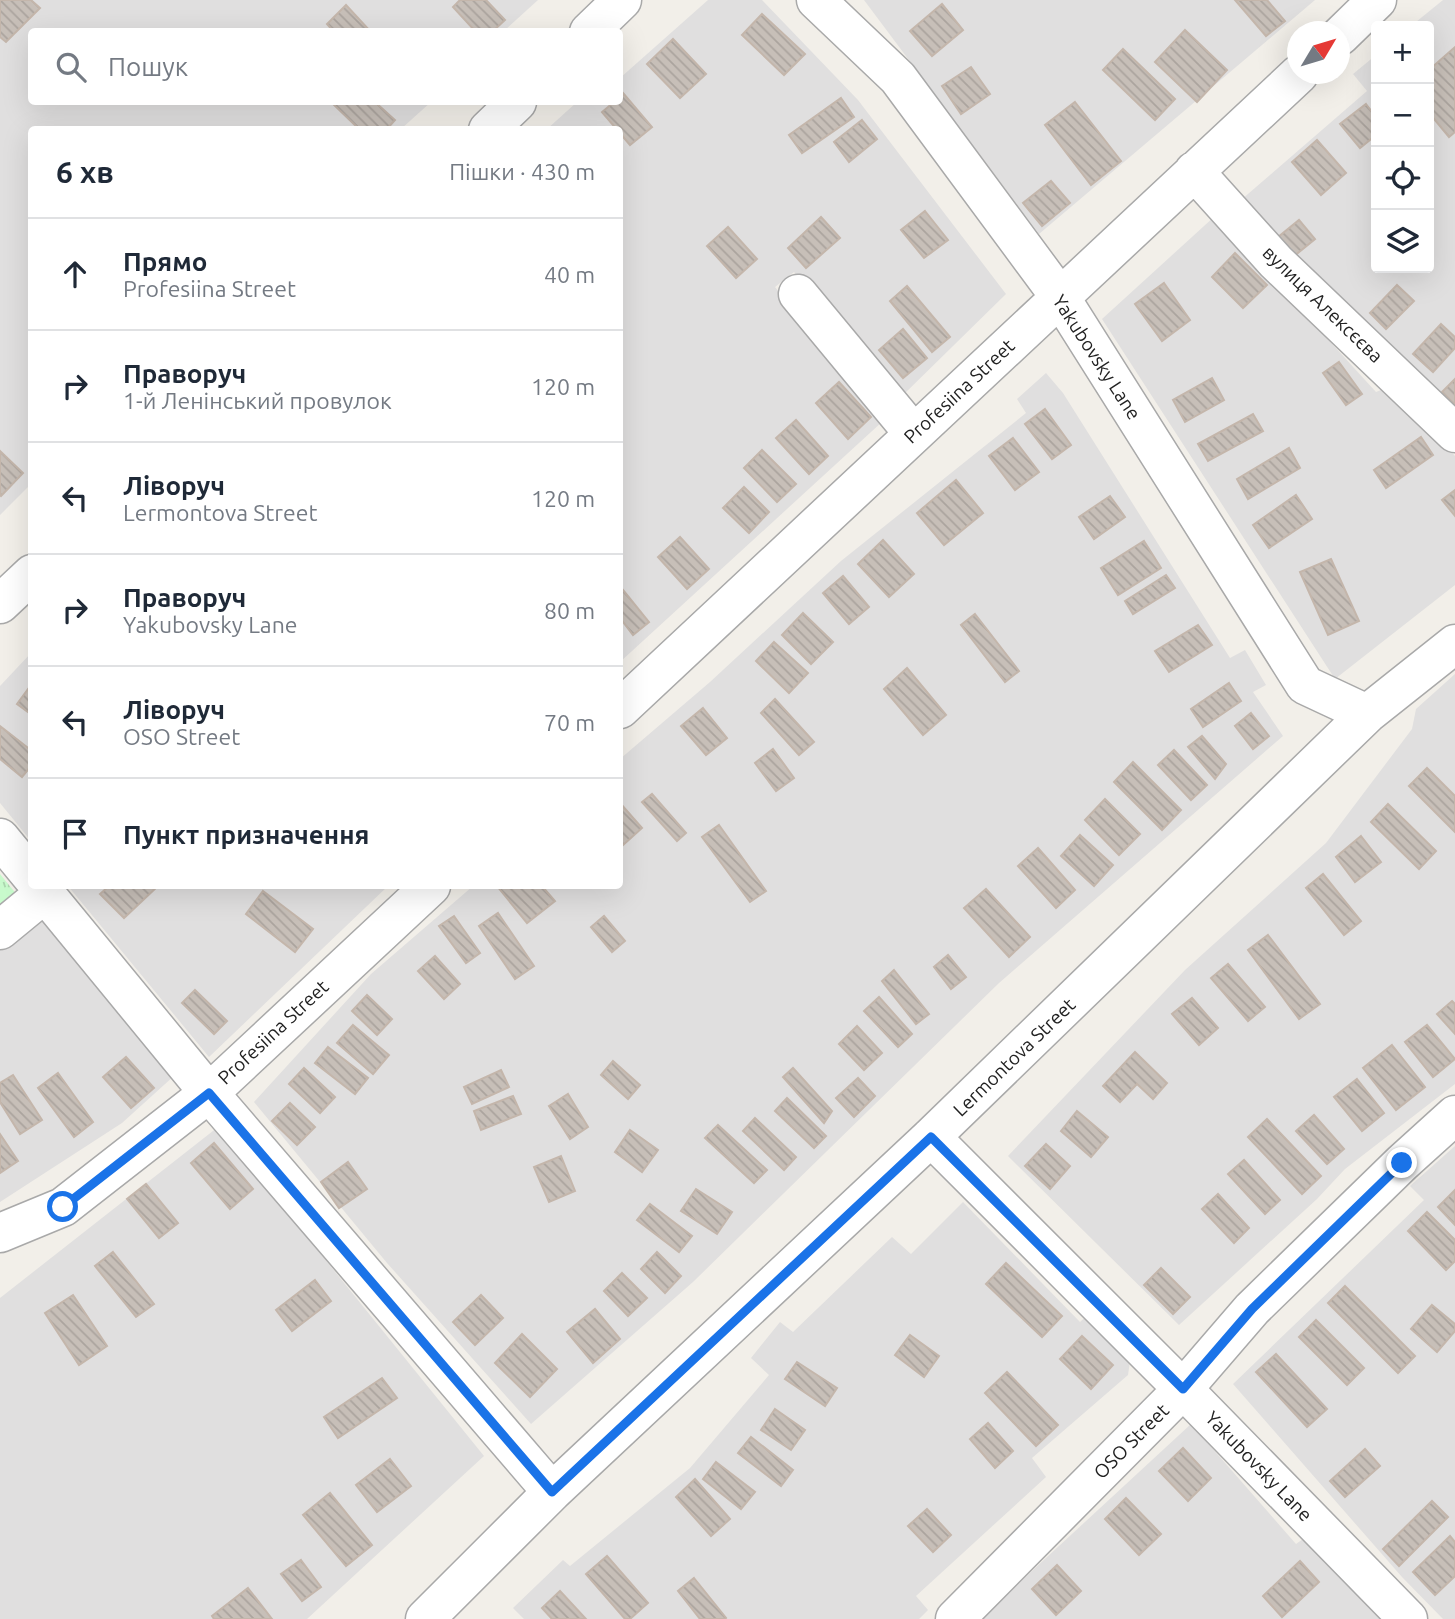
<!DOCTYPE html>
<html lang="uk">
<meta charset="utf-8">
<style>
:root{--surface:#fff;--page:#f2f2f3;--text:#1f2937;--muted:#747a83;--line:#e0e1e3}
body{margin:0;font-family:Ubuntu,sans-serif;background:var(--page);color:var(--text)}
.controls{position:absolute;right:21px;top:21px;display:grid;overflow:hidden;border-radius:7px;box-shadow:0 7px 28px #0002}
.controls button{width:63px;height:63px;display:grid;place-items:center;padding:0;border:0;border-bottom:2px solid var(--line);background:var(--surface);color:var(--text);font:35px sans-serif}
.compass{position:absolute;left:1287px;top:21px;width:63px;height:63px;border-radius:50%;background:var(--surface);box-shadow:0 7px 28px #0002;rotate:52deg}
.stop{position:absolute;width:21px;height:21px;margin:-16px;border:5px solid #1a73e8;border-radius:50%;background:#fff}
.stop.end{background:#1a73e8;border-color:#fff;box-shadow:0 2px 7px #0008}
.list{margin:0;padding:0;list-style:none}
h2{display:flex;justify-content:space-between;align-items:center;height:91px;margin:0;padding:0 28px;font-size:30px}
h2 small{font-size:23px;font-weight:400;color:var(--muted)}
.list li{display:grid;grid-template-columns:46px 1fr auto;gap:21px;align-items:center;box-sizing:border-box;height:112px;padding:0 28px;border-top:2px solid var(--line)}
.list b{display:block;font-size:26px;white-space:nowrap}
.list p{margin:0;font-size:23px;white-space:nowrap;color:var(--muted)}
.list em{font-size:23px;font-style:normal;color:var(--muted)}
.icon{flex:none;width:38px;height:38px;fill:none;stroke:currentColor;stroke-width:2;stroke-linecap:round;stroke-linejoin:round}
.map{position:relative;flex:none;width:1455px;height:1619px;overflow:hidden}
.search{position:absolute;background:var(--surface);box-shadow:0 7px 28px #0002;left:28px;top:28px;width:595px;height:77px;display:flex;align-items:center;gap:18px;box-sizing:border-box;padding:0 24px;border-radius:7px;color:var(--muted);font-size:26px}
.panel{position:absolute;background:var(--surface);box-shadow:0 7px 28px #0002;left:28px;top:126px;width:595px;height:763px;border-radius:7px}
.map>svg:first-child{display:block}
</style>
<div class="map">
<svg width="1455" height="1619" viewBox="0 0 1455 1619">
<defs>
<pattern id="park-tufts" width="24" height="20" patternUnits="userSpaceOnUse" patternTransform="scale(1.75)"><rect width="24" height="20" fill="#c8facc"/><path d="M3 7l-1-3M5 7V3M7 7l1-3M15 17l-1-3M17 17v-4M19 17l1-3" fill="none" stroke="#acd6af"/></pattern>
<pattern id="building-back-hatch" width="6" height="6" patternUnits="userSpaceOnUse" patternTransform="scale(1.75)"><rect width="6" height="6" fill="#c7bfb8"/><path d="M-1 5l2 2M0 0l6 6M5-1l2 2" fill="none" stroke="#aba49e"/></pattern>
</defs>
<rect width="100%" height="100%" fill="#f2efe9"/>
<!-- residential -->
<path fill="#e0dfdf" d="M0,0H538L504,31L32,32V102H431L401,129L32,130L31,484L0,515Z
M708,0H762L858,100L1006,294L899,399L794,272L775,287L883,421L620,662V130H546L577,102H620V78Z
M864,0H1315L1039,234Z
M1443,0H1455V414L1349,305L1302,273L1241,200L1367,91L1353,74L1376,55V268H1429V26H1411Z
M1215,216L1376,392L1391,386L1455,456V585L1335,679L1102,319Z
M1046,373L1063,393L1230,658L1245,650L1266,685L1253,692L1283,736L999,983L693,1282L531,1424L387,1263L254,1102L371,974L473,886H620V759L710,682L841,561L1026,413L1017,399Z
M31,653V841L0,803V686Z
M1455,674V1084L1345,1169L1317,1199L1179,1325L1008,1156L1185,970L1326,843L1412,729L1416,709Z
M68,886H388L209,1057Z
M40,913L175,1075L122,1123L0,1202V945Z
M218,1127L484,1456L307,1619H0V1298Z
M1455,1146V1619H1443L1402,1577L1233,1384L1424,1200L1410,1186Z
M963,1202L1080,1322L1092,1311L1131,1354L1128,1375L1032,1458L1046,1477L916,1596L928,1610L919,1619H524L513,1608L563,1560L570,1566L690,1468L769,1375L751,1358L780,1322L793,1332L892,1237L911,1254Z
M1191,1424L1296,1544L1310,1534L1386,1619H980Z"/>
<!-- park -->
<path fill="url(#park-tufts)" d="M0,874L22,901L0,918Z"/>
<!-- building -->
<path fill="url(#building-back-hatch)" stroke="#c4b6ab" stroke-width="2" d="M0,0H31L40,8L6,42L0,37Z
M460,0H486L505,20L492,32H476L453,7Z
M1235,0H1267L1285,21L1266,36Z
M942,4L963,30L932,56L910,31Z
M346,5L371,32H334L327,24Z
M762,14L805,54L784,75L742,35Z
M1185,30L1227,70L1197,102L1155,62Z
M673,39L706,74L680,98L647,64Z
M1455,47V132L1449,137L1429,113V70Z
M1123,49L1175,99L1155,120L1103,70Z
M971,67L990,94L961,114L942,86Z
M623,93L652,127L630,145L602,112L614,102H620Z
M841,98L854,117L802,153L789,135Z
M331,102H375L395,120L386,130H360Z
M1075,102L1121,161L1091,185L1045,125Z
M1366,104L1376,117V135L1360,148L1340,124Z
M862,120L877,139L849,162L834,142Z
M1317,140L1346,173L1321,195L1292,162Z
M1051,181L1070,203L1042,226L1023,203Z
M925,211L948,240L924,258L901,230Z
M821,217L840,238L806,268L788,248Z
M1299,220L1315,239L1293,257L1277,238Z
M728,227L757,259L736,278L707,246Z
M1235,253L1267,285L1243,308L1212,277Z
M1164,283L1190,320L1162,341L1135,304Z
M1397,285L1414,301L1386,329L1370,313Z
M907,286L950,337L932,352L890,301Z
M1441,324L1455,337V348L1433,372L1413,354Z
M903,329L927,358L903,378L879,350Z
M1339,362L1362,394L1346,405L1323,373Z
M1212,378L1224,400L1185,422L1173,400Z
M1455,379V405L1442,392Z
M839,382L871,417L848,439L816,403Z
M1045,409L1071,445L1052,459L1025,424Z
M1253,414L1263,431L1208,461L1198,444Z
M796,420L828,456L809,474L776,438Z
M1421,437L1433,455L1386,488L1374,470Z
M1013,438L1039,472L1015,490L989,456Z
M1289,448L1300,468L1248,499L1237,479Z
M762,450L796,484L777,502L744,468Z
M0,451L23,473L1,496L0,495Z
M956,480L983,513L944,545L917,513Z
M744,487L769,512L749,533L723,508Z
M1455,490V516L1442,500Z
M1296,495L1312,519L1269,548L1253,525Z
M1110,496L1125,517L1094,539L1079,517Z
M680,537L709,569L687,589L658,557Z
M883,540L914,574L889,597L858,564Z
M1144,541L1161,568L1118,595L1101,568Z
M1331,559L1359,621L1328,635L1300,572Z
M1166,575L1175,588L1133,614L1125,601Z
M843,576L869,607L849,624L823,593Z
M623,590L649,622L633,635L620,618V593Z
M803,613L833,642L811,664L782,635Z
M975,614L1019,671L1005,682L961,625Z
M1198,625L1212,645L1169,672L1155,651Z
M774,642L808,673L789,693L756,661Z
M907,668L946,715L923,735L884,689Z
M1229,683L1241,701L1203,727L1191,709Z
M31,685H32V715L17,704Z
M775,699L814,742L799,755L761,713Z
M703,708L727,738L706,755L681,726Z
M1251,713L1269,736L1253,749L1235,726Z
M0,726L32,751V765L22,777L0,759Z
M1202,736L1226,764L1215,779L1188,747Z
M773,749L794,778L776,791L755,763Z
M1174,750L1207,785L1191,800L1158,765Z
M1133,762L1181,810L1162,830L1114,782Z
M1427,768L1455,796V832L1409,786Z
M652,794L686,833L677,841L642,802Z
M1105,799L1140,834L1119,855L1085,820Z
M620,803L642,828L622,846L620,843Z
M1388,804L1436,851L1419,869L1371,822Z
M719,825L766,891L750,902L702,837Z
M1080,835L1113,865L1094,886L1061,856Z
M1361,836L1381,862L1355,882L1336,857Z
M1038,848L1075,890L1056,908L1018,866Z
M1323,874L1361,921L1344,935L1306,888Z
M109,886H158L124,918L100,894Z
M497,886H542L555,901L527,923Z
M986,889L1030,937L1009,957L964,908Z
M263,891L313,929L295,952L246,914Z
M498,913L534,966L515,979L479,926Z
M454,916L480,953L466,963L439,926Z
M604,916L625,941L612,952L591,927Z
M1268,935L1320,1004L1299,1019L1248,950Z
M948,955L966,977L951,989L934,967Z
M435,956L460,984L444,999L418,971Z
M1228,964L1265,1007L1248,1021L1211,978Z
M894,970L929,1014L916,1024L882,981Z
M195,990L227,1021L214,1034L182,1003Z
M367,995L392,1019L377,1035L352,1011Z
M879,997L912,1034L898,1047L864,1011Z
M1192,998L1218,1028L1199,1045L1172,1014Z
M1452,1001L1455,1004V1034L1437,1014Z
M353,1025L389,1055L373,1074L337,1043Z
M1427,1025L1455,1059L1433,1077L1405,1042Z
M857,1026L882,1053L864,1070L839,1044Z
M1392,1045L1425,1087L1396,1110L1363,1068Z
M328,1047L368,1078L355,1094L315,1063Z
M1135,1052L1167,1083L1153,1099L1137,1084L1120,1102L1103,1086Z
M126,1057L154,1088L131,1108L103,1077Z
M613,1061L640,1085L628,1099L601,1075Z
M304,1068L335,1097L320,1113L289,1084Z
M793,1068L832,1111L824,1123L783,1077Z
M501,1070L509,1087L472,1104L464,1087Z
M58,1073L93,1122L74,1137L38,1088Z
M13,1075L42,1120L20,1134L0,1102V1083Z
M858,1078L875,1096L854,1117L836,1098Z
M1357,1079L1384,1113L1362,1131L1334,1097Z
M568,1094L588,1127L570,1139L549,1106Z
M513,1096L521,1114L481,1130L474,1111Z
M787,1098L826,1136L814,1148L775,1111Z
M290,1103L315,1127L297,1145L272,1121Z
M1077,1111L1108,1137L1091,1157L1061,1131Z
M1314,1115L1344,1149L1327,1164L1296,1131Z
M755,1118L796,1157L784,1170L743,1131Z
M1267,1119L1321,1176L1302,1194L1248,1137Z
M718,1125L767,1170L754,1183L705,1138Z
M630,1130L658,1150L642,1172L615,1152Z
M0,1134L18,1161L0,1173Z
M214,1143L253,1189L230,1209L191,1163Z
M1046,1144L1070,1166L1050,1189L1025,1166Z
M561,1156L575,1191L549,1202L534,1167Z
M1244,1160L1280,1200L1265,1214L1228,1174Z
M348,1162L367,1189L339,1208L321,1182Z
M146,1184L178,1223L159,1238L127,1199Z
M696,1189L732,1212L717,1234L681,1211Z
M1455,1190V1225L1438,1207Z
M1218,1194L1249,1228L1234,1243L1202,1209Z
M650,1204L692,1236L679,1252L637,1220Z
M1427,1212L1455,1240V1261L1446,1270L1408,1231Z
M113,1252L154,1304L136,1317L95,1266Z
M657,1252L681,1276L665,1293L641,1269Z
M1006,1263L1062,1316L1042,1337L986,1284Z
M1161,1268L1190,1297L1173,1314L1144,1285Z
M622,1273L647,1298L628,1316L604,1291Z
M315,1280L331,1301L292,1331L276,1310Z
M1345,1286L1415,1356L1398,1373L1328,1303Z
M73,1295L107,1346L79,1365L45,1313Z
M481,1295L503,1318L475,1345L453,1322Z
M1432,1305L1455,1324V1331L1437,1352L1411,1329Z
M595,1309L620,1339L593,1363L567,1332Z
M1316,1320L1364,1368L1347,1385L1299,1337Z
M522,1334L557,1369L530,1397L495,1363Z
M910,1335L939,1356L924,1377L895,1355Z
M1082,1336L1113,1365L1091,1389L1060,1359Z
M1276,1354L1327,1409L1307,1427L1256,1372Z
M797,1362L837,1388L825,1406L785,1379Z
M1007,1372L1058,1425L1036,1446L985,1393Z
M382,1378L397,1398L338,1438L324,1417Z
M775,1409L805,1430L791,1450L761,1430Z
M988,1423L1013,1451L995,1468L970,1439Z
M751,1437L793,1470L781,1486L738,1453Z
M1183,1448L1211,1478L1188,1501L1159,1471Z
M1365,1449L1380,1466L1345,1497L1330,1481Z
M390,1459L411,1486L377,1512L356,1485Z
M716,1462L755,1492L741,1509L703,1479Z
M695,1479L730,1519L711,1536L676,1497Z
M330,1493L372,1545L346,1566L303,1515Z
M1126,1498L1161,1534L1139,1555L1105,1519Z
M1432,1501L1448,1517L1399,1566L1383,1549Z
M927,1509L951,1535L933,1552L908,1526Z
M1450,1536L1455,1542V1576L1435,1595L1413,1572Z
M607,1556L648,1603L630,1619H625L586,1574Z
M301,1560L321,1587L302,1601L281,1574Z
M1300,1561L1319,1582L1282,1617L1263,1596Z
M1057,1565L1081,1591L1056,1615L1032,1589Z
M694,1578L726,1618L725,1619H700L678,1591Z
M248,1588L272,1619H214L212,1616Z
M560,1591L586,1619H552L542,1608Z"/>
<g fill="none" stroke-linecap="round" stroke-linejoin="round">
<!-- minor casing -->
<g stroke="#a9a9a9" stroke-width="41">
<path id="minor" d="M816,0L898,78L1060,297L1305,685L1367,714
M589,32L622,0
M1340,36L1377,0
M488,130L517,102
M1194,171L1276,262L1455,433
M798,294L914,434
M0,604L32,574
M620,709L1299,74
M0,838L32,877
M39,886L209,1093L552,1492
M0,930L45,893
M931,1137L1183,1389L1408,1619
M0,1233L63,1207L209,1093L431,886
M425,1619L552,1492L931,1137L1367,714L1455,644
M955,1619L1183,1389L1252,1309L1402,1163L1455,1115"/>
</g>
<!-- minor -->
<use href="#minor" stroke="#fff" stroke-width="38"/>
</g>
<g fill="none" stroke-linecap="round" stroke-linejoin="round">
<!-- route -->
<path stroke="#1a73e8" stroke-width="9" d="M63,1207L209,1093L552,1492L931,1137L1183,1389L1252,1309L1402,1163"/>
</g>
<g text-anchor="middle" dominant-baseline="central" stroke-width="7" stroke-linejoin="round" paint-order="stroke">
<!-- street labels -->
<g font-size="19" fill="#222" stroke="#fff">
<text transform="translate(1323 304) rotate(44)">вулиця Алексєєва</text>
<text transform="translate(1097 357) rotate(57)">Yakubovsky Lane</text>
<text transform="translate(959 391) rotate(-43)">Profesiina Street</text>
<text transform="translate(273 1032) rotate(-43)">Profesiina Street</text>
<text transform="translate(1014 1057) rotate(-44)">Lermontova Street</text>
<text transform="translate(1131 1441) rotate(-45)">OSO Street</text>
<text transform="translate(1259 1466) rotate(46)">Yakubovsky Lane</text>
</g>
</g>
</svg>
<div class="controls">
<button>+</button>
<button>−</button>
<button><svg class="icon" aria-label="locate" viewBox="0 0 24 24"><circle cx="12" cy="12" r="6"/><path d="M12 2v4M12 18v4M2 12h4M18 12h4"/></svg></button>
<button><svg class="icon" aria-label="layers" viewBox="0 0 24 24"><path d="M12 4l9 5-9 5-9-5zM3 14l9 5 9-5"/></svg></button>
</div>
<svg class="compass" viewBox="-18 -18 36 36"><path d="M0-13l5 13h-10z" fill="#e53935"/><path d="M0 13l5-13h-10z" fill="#747a83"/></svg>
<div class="stop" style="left:63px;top:1207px"></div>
<div class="stop end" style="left:1402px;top:1163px"></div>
<div class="search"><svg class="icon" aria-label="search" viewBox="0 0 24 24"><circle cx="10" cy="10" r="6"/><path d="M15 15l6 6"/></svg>Пошук</div>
<section class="panel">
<h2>6 хв<small>Пішки · 430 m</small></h2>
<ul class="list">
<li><svg class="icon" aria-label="ahead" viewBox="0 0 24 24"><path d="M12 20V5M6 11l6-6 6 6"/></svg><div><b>Прямо</b><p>Profesiina Street</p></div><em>40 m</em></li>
<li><svg class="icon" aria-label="right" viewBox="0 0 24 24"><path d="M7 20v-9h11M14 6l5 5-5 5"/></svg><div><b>Праворуч</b><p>1-й Ленінський провулок</p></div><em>120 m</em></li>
<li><svg class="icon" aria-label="left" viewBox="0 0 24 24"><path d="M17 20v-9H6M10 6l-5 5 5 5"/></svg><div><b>Ліворуч</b><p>Lermontova Street</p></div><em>120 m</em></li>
<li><svg class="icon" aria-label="right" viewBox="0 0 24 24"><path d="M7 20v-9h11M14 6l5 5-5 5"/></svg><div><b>Праворуч</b><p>Yakubovsky Lane</p></div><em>80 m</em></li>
<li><svg class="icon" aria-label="left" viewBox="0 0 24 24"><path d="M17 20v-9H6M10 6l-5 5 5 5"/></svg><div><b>Ліворуч</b><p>OSO Street</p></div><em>70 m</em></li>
<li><svg class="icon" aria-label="arrive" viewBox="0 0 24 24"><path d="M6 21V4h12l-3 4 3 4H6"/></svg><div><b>Пункт призначення</b></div></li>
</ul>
</section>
</div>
